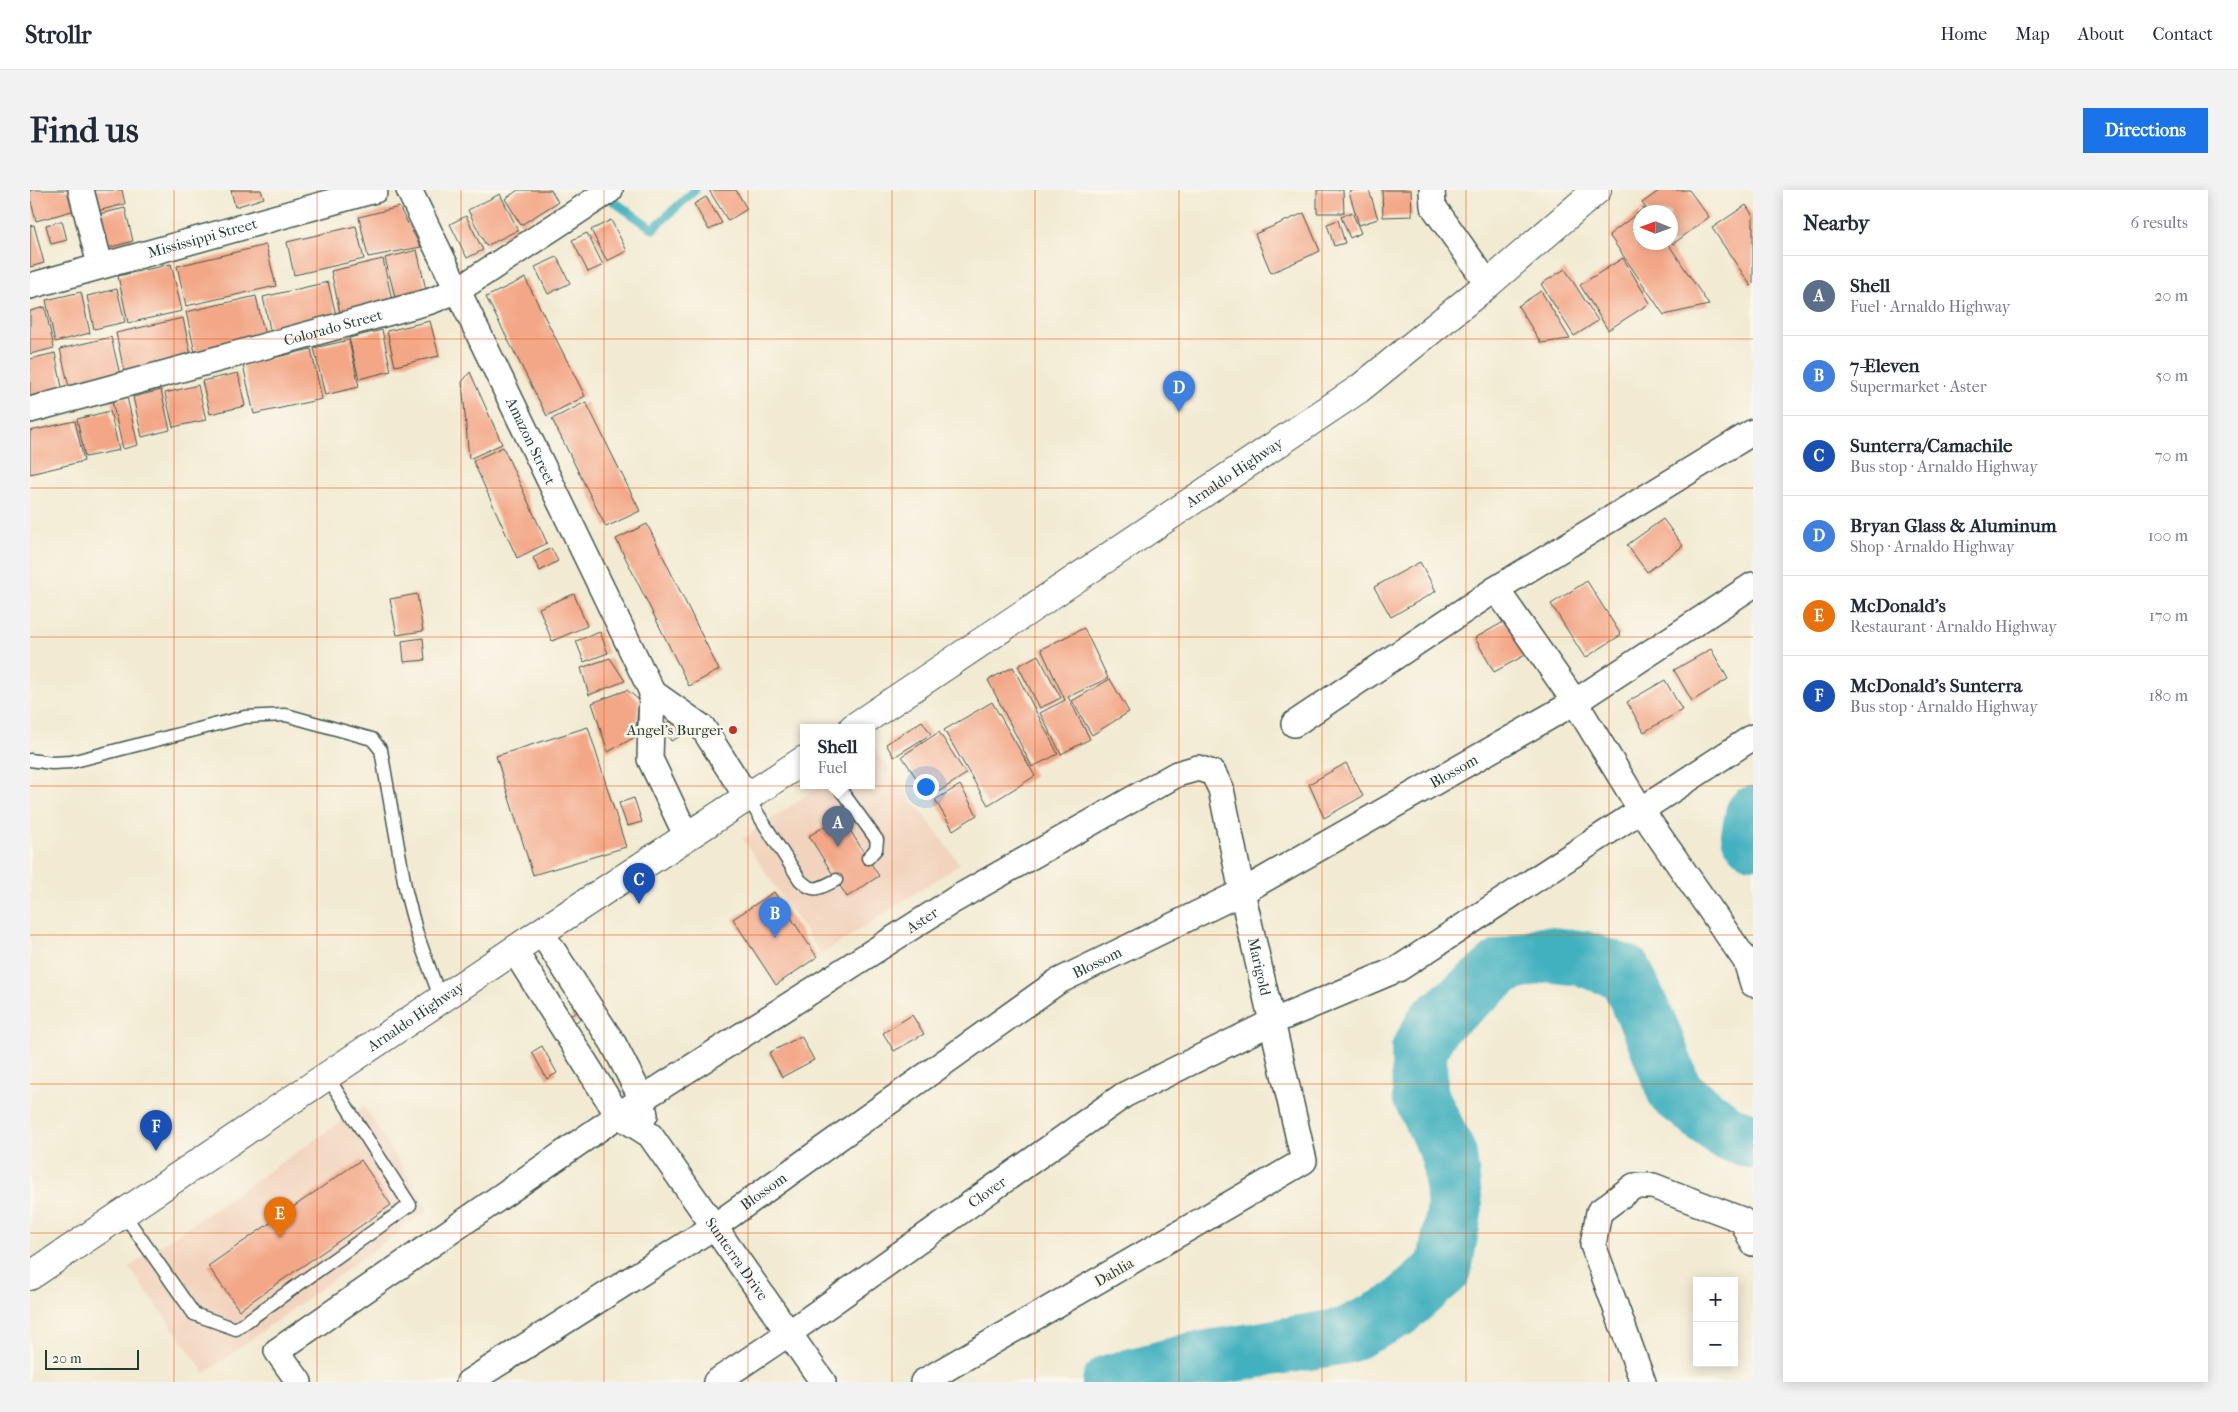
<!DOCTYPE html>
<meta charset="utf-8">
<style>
:root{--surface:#fff;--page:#f2f2f3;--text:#1f2937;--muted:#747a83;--line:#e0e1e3;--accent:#1a73e8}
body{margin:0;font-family:"IM FELL French Canon",serif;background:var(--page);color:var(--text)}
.controls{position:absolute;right:15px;bottom:15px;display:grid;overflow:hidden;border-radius:0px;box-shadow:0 2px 12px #0003}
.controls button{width:45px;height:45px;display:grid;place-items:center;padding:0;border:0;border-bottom:1px solid var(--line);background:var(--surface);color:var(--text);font:25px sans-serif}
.compass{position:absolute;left:1603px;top:15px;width:45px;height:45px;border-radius:50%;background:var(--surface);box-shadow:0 2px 12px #0003;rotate:271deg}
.scale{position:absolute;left:15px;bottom:12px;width:94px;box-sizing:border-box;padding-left:5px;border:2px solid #1f3d34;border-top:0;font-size:14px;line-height:18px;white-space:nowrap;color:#1f3d34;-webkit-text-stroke:4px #fbf7ec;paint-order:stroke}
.you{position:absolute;left:895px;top:596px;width:18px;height:18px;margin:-12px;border:4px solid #fff;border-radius:50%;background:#1a73e8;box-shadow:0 0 0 8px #1a73e833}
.badge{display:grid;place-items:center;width:32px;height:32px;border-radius:50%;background:var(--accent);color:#fff;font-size:16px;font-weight:700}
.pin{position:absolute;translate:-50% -41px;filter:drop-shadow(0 1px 2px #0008)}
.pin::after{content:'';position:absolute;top:26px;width:18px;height:15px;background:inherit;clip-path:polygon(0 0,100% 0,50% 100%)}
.popup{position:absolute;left:770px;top:534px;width:75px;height:65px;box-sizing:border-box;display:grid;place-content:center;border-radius:0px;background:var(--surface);filter:drop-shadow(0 1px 4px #0005);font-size:16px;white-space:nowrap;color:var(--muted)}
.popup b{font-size:19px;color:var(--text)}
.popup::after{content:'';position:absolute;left:50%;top:100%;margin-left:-10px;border:10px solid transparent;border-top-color:var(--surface)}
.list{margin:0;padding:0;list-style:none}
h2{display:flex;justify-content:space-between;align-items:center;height:65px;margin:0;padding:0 20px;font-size:21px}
h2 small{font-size:16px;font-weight:400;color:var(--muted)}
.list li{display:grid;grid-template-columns:32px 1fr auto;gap:15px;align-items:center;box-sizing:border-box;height:80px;padding:0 20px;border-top:1px solid var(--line)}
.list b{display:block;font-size:19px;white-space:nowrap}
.list p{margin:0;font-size:16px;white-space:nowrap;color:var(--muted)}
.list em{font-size:16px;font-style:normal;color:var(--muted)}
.map{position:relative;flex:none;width:1723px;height:1192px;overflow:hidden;border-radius:0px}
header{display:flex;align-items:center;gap:30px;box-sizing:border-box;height:70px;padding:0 25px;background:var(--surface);border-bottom:1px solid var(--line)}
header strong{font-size:24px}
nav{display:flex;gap:28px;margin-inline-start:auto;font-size:18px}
.intro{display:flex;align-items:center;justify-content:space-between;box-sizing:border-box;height:120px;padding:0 30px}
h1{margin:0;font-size:35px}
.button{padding:12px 22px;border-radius:0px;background:var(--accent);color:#fff;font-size:18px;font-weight:700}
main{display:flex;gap:30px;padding:0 30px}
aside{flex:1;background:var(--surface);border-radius:0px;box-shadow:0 2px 12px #0003}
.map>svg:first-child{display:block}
</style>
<header>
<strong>Strollr</strong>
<nav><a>Home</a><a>Map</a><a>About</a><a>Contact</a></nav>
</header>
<div class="intro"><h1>Find us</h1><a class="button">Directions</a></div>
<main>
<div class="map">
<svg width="1723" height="1192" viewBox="0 0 1723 1192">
<rect width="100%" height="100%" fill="#fbf7ec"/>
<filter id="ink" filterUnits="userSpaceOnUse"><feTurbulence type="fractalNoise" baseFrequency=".02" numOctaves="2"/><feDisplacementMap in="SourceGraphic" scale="10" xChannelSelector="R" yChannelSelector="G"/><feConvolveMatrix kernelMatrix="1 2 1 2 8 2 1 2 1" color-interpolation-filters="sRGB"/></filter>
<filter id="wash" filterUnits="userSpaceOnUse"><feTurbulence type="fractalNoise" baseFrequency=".0096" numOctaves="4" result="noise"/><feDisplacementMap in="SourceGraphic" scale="20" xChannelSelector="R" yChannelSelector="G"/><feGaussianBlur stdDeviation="1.12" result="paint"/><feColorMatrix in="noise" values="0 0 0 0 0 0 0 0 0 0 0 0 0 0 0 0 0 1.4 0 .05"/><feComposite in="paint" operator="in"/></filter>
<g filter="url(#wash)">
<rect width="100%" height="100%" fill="#f2ead2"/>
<!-- built -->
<path fill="#f2d4be" d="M844,558L930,674L791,765L713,649L790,596H842V560Z
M334,916L398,1020L175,1183L99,1077Z"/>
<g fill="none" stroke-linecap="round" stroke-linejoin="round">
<!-- stream -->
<path stroke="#43b1bf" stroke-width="9" d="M576,6L623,39L665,0"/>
<!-- river -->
<path stroke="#43b1bf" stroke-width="56" d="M1723,624L1719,645L1723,650
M1080,1192L1160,1171L1315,1146L1366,1121L1414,1079L1425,1017L1419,965L1390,905L1389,860L1404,833L1472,777L1513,764L1551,768L1595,783L1623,844L1645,902L1697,943L1723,951"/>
</g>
<g id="blocks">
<!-- building -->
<path fill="#f3a787" d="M0,0H44L49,19L6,31L0,8Z
M64,0H92L95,14L59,23Z
M201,0H231L234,8L205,17Z
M488,0H521L528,12L491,35L475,9Z
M679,0H706L717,19L698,31Z
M1287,0H1313L1314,23H1287Z
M1324,0H1339L1348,29L1329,35L1319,2Z
M1352,0H1381L1382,26L1353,27Z
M1630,0H1659L1679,27L1643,54L1640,51V22H1619L1612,13Z
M470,4L488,40L456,56L438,20Z
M676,7L692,33L679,40L664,14Z
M1716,15L1723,26V94L1721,96L1682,38Z
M369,17L391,57L338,67L329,27Z
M95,18L103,51L74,59L65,25Z
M1614,18L1617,22H1610V52H1637L1679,115L1634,125L1579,45Z
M1322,22L1331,43L1320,48L1311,27Z
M1274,23L1290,61L1241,83L1225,44Z
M436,26L453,60L437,68L420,34Z
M581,30L597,61L577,71L561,40Z
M1308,30L1315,53L1304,56L1297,34Z
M32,31L37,50L21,54L16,35Z
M4,35L14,73L0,77V36Z
M326,36L334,69L264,85L257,52Z
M557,43L573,75L558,82L542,50Z
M236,55L246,96L156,116L147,76Z
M387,60L396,100L365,107L355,68Z
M527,67L540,93L518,104L505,77Z
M1593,68L1620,113L1578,140L1550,95Z
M353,69L363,115L311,127L301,81Z
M141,74L152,121L98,133L88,86Z
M1535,79L1568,131L1544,146L1511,94Z
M495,88L555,206L517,226L456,107Z
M298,92L307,129L241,144L233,107Z
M87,99L95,132L64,139L57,106Z
M1511,101L1540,149L1511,153L1488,116Z
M51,102L60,143L25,152L16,110Z
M226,106L236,151L166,167L156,122Z
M15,117L24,158L0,164V121Z
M153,128L162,170L95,186L86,143Z
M400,131L409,166L365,176L357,141Z
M352,140L361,181L329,189L319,148Z
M81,147L91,189L40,201L30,159Z
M319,150L329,197L295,205L284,158Z
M281,159L292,209L224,224L213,175Z
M25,163L33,202L0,209V169Z
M440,182L472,254L439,269L432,192Z
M208,183L215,216L180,224L172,191Z
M168,195L176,230L143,237L135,203Z
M131,200L140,240L112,247L103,207Z
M97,207L108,255L93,259L82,211Z
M556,212L610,321L576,337L522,229Z
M80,221L89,260L55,267L47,229Z
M45,231L54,271L0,284V241Z
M473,257L517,353L487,368L443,271Z
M1633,329L1653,356L1617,382L1597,355Z
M617,334L689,480L659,496L586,349Z
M521,358L528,371L510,381L503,368Z
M1390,372L1406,401L1361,427L1344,397Z
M1557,391L1591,445L1555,468L1521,414Z
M387,404L393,441L367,445L360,409Z
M544,404L557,436L522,451L509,418Z
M1479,429L1499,463L1464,482L1445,448Z
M1054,438L1078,488L1038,507L1060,549L1031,564L1010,523L1035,510L1011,459Z
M570,442L578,463L554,472L546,451Z
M393,448L395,470L374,472L372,451Z
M1681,459L1698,489L1662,511L1644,480Z
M1008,465L1031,508L1010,518L988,476Z
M580,468L595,491L559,505L551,478Z
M983,477L1028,564L1002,577L958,490Z
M1080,489L1099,522L1062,545L1042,511Z
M1635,490L1652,520L1614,542L1597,512Z
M597,500L609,510L605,547L578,562L562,513Z
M962,512L1005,586L958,615L914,540Z
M651,526L659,542L641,551L633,535Z
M892,531L901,544L864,567L856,554Z
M558,537L596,657L503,685L466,566Z
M909,542L936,584L899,608L872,566Z
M1316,573L1333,606L1294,628L1279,594Z
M930,595L947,625L923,640L905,610Z
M604,608L612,632L597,636L589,613Z
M811,626L849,686L817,707L779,646Z
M744,702L787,767L746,795L703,729Z
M550,820L554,827L544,833L540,826Z
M882,825L894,844L864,861L853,843Z
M771,846L784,870L752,887L739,863Z
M512,856L527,883L517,889L502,862Z
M331,970L361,1015L209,1120L178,1076Z"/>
</g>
</g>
<g filter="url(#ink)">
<use href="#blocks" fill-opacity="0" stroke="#3f574c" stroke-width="1"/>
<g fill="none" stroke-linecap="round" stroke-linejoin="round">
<!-- service casing -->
<g stroke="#3f574c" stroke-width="15">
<path id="service" d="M0,570L22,573L41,572L215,527L256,525L342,549L351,560L376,702L387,744L411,810
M808,596L847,650L846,659L838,668
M717,607L770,690C784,704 790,698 806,690
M93,1023L164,1124L206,1139L380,1015L297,886"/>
</g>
<!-- minor casing -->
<g stroke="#3f574c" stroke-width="28">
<g id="minor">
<path d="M51,0L70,75"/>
<path id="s1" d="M379,0L622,502L620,569L657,647"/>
<path d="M1402,0L1403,16L1458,94"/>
<path id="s2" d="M0,96L345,0"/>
<path id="s3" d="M0,220L401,111L428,100L580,0"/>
<path d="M1466,399L1545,512L1611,620L1716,771L1723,794"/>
<path d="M622,502L673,538L717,607"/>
<path d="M1264,534L1466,399L1723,242"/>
<path d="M511,742L583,853L612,909L615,925"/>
<path id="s4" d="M484,760L588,925L620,945L793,1192"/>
<path id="s5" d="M269,1192L247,1161L612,909L924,710L1147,584L1168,578L1183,583L1191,599L1212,702L1274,971L893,1192"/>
<path id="s6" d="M439,1192L685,1036L1027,792L1212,702L1545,512L1723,395"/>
<path id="s7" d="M686,1192L759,1143L1094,905L1242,832L1368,779L1723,547"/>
<path d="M1613,1192L1563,1055L1569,1022L1604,996H1623L1712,1030L1723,1053"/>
</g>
</g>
<!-- secondary casing -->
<g stroke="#3f574c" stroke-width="30">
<g id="secondary">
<path id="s8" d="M823,538L1329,199L1458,94L1567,0"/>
<path id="s9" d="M0,1086L511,742L774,570"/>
</g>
</g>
<!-- service -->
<use href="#service" stroke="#fff" stroke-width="12"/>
<!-- minor -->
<use href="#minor" stroke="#fff" stroke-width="25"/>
<!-- secondary -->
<use href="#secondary" stroke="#fff" stroke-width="28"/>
</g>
</g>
<!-- grid -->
<path fill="none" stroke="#de580e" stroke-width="1" stroke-opacity="0.55" d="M144,0V1192M287,0V1192M431,0V1192M574,0V1192M718,0V1192M862,0V1192M1005,0V1192M1149,0V1192M1292,0V1192M1436,0V1192M1579,0V1192M0,149H1723M0,298H1723M0,447H1723M0,596H1723M0,745H1723M0,894H1723M0,1043H1723"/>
<!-- markers -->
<circle fill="#c8321e" stroke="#fbf7ec" stroke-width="2" cx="703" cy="540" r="5"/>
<g text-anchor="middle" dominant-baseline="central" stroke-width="5" stroke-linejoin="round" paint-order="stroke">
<!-- street labels -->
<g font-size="15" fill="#1f3d34" stroke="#fbf7ec">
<text stroke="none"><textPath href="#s2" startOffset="179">Mississippi Street</textPath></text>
<text stroke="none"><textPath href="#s3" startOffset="314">Colorado Street</textPath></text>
<text stroke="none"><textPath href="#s1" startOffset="279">Amazon Street</textPath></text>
<text stroke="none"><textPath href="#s8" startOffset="459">Arnaldo Highway</textPath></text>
<text stroke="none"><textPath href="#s6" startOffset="1161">Blossom</textPath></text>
<text stroke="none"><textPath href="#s5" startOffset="814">Aster</textPath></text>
<text stroke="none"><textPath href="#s6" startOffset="756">Blossom</textPath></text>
<text stroke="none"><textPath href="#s5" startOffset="1345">Marigold</textPath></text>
<text stroke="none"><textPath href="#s9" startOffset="465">Arnaldo Highway</textPath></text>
<text stroke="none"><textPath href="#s6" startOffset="351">Blossom</textPath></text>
<text stroke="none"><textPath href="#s7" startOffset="331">Clover</textPath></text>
<text stroke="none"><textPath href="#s4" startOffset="384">Sunterra Drive</textPath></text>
<text transform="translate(1084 1082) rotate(-30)">Dahlia</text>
</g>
<!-- poi labels -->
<g font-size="15" fill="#1f3d34" stroke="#fbf7ec" text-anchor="end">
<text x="693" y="540">Angel's Burger</text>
</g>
</g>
</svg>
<div class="controls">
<button>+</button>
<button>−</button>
</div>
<svg class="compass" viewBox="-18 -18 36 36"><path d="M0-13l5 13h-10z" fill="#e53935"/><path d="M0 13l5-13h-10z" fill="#747a83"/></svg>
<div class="scale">20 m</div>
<div class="you"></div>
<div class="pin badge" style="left:808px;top:657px;background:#5c6f8a">A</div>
<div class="popup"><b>Shell</b>Fuel</div>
<div class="pin badge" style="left:745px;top:748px;background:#3f7fe0">B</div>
<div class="pin badge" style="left:609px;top:714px;background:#1a4fb4">C</div>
<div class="pin badge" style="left:1149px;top:222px;background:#3f7fe0">D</div>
<div class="pin badge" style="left:250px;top:1048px;background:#e8710a">E</div>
<div class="pin badge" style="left:126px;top:961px;background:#1a4fb4">F</div>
</div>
<aside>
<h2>Nearby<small>6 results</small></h2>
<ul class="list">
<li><span class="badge" style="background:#5c6f8a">A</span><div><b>Shell</b><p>Fuel · Arnaldo Highway</p></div><em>20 m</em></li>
<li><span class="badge" style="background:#3f7fe0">B</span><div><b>7-Eleven</b><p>Supermarket · Aster</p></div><em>50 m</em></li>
<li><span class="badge" style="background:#1a4fb4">C</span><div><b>Sunterra/Camachile</b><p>Bus stop · Arnaldo Highway</p></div><em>70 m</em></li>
<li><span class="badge" style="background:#3f7fe0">D</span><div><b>Bryan Glass &amp; Aluminum</b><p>Shop · Arnaldo Highway</p></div><em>100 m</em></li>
<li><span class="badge" style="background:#e8710a">E</span><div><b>McDonald's</b><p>Restaurant · Arnaldo Highway</p></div><em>170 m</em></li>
<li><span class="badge" style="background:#1a4fb4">F</span><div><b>McDonald's Sunterra</b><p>Bus stop · Arnaldo Highway</p></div><em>180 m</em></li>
</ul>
</aside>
</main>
